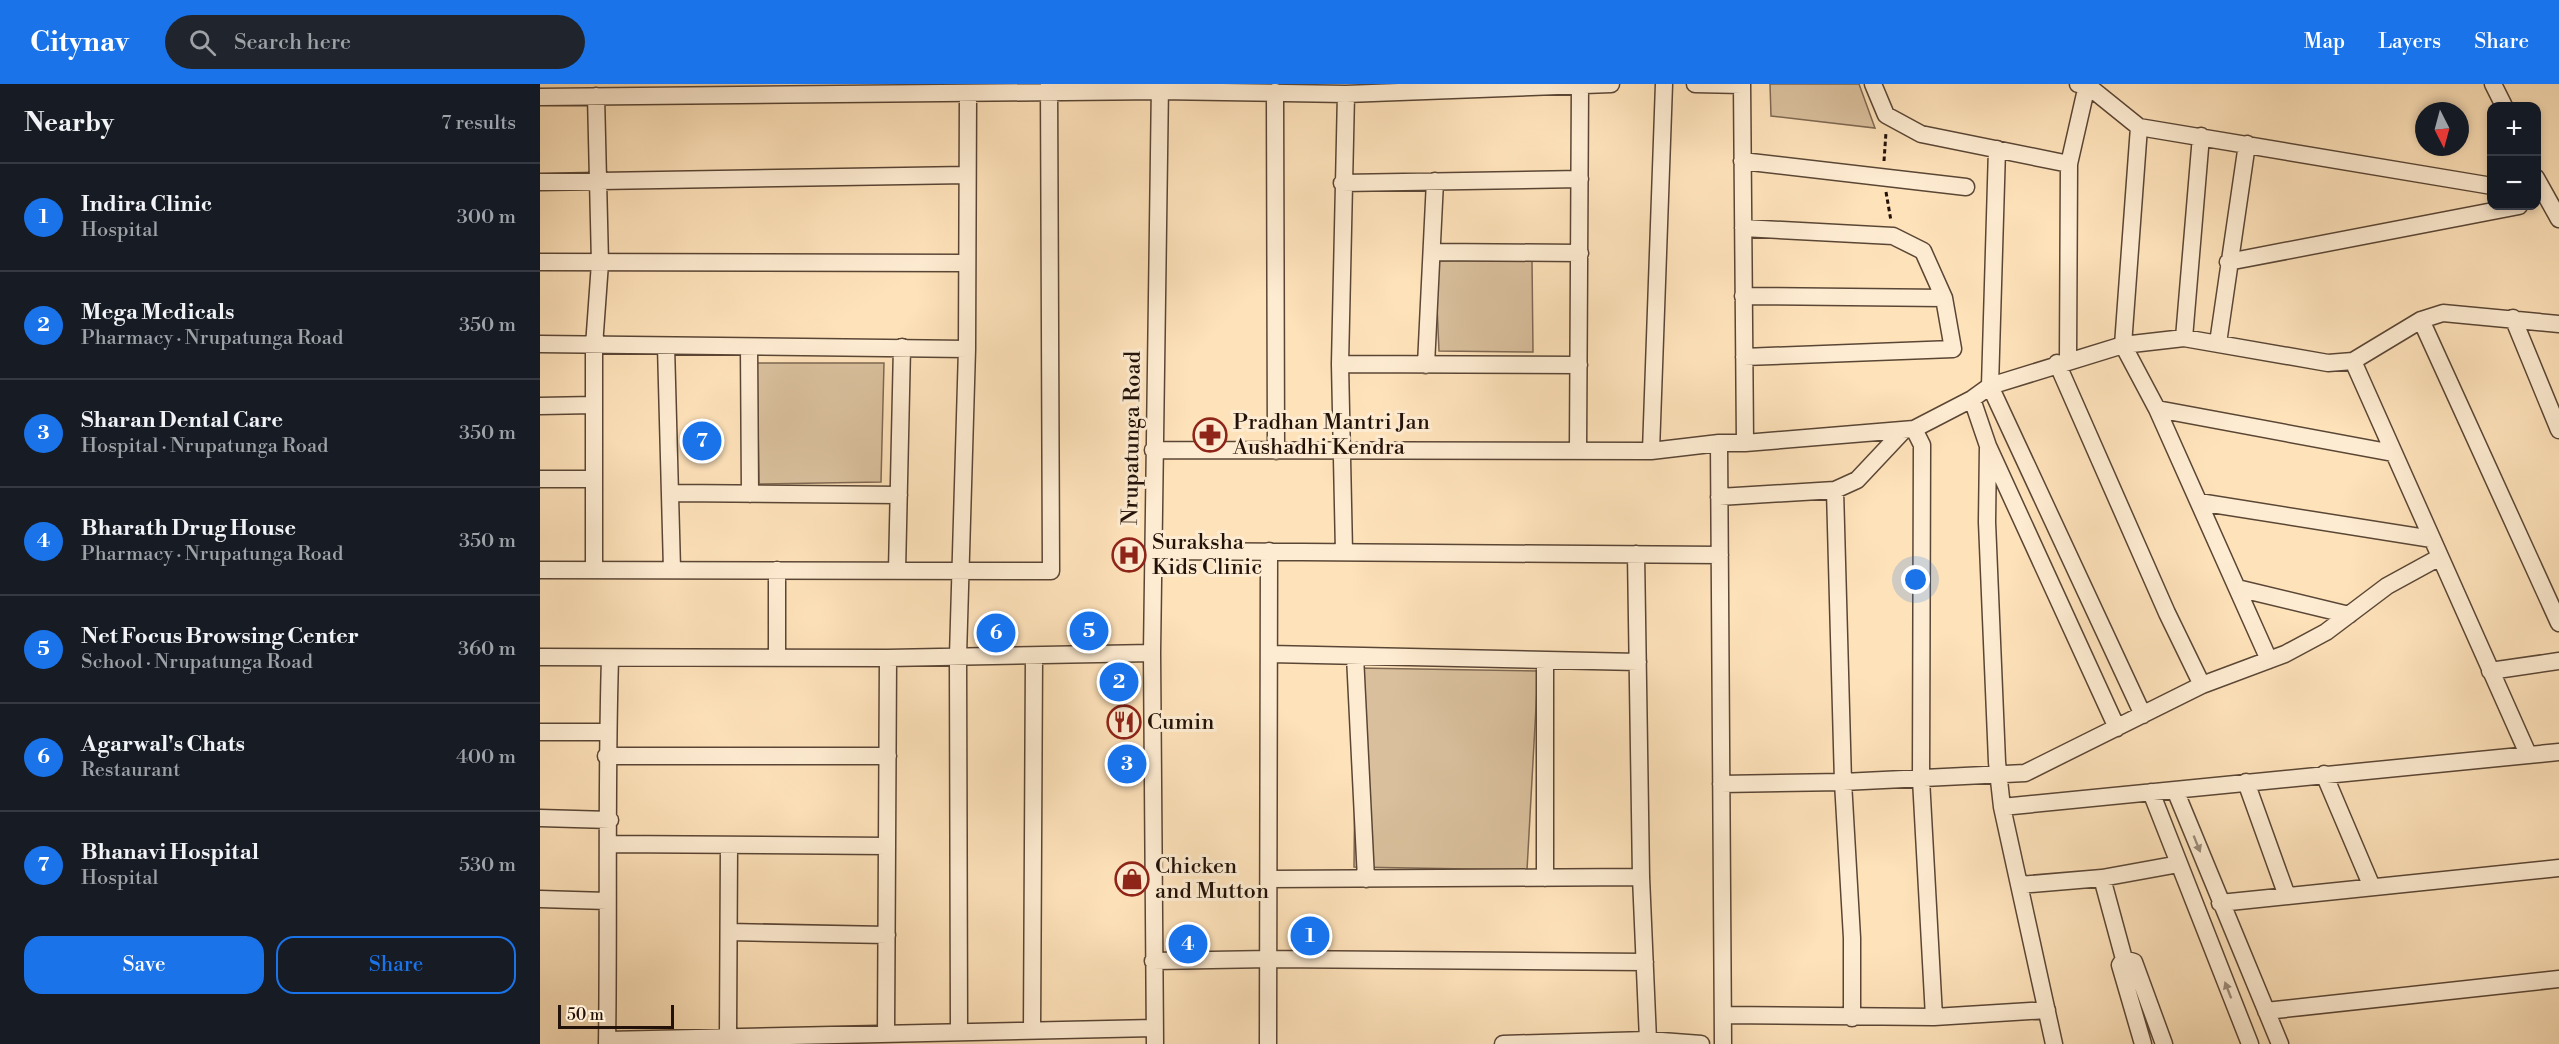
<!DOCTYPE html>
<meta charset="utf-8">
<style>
:root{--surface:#171b24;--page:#20242c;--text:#f1f3f6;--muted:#9ea1a6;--line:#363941;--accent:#1a73e8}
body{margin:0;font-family:"Libre Bodoni",serif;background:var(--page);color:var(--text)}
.controls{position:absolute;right:18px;top:18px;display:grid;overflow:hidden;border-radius:12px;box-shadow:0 3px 9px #0003}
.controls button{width:54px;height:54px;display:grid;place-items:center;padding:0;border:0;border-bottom:2px solid var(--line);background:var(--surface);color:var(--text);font:30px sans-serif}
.compass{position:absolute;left:1875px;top:18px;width:54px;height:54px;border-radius:50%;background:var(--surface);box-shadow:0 3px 9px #0003;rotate:174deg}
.scale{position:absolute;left:18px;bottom:15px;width:116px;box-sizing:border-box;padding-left:6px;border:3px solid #231209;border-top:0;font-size:16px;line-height:21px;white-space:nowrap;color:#231209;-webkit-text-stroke:4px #feecd2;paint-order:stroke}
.you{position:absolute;left:1376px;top:496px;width:21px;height:21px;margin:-15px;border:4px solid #fff;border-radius:50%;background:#1a73e8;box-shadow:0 0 0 9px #1a73e833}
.badge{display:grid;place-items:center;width:39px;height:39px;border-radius:50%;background:var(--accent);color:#fff;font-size:20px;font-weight:700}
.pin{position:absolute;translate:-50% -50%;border:3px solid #fff;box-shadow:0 2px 6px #0006}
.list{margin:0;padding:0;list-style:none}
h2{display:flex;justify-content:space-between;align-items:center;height:78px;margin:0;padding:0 24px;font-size:26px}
h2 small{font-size:20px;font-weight:400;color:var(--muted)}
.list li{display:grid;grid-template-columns:39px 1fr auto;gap:18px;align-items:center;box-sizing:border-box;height:108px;padding:0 24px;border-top:2px solid var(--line)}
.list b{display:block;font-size:22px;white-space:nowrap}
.list p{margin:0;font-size:20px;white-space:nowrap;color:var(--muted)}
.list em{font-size:20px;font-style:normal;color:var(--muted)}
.actions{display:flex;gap:12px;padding:18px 24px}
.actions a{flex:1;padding:14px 0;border:2px solid var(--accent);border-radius:18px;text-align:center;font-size:21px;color:var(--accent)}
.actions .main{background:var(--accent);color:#fff}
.icon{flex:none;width:33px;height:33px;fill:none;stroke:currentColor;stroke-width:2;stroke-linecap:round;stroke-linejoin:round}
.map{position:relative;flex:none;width:2019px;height:960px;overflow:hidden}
header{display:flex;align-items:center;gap:36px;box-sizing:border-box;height:84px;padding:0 30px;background:var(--accent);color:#fff}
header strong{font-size:28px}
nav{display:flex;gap:33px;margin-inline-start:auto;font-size:21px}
.search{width:420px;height:54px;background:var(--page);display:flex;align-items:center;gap:15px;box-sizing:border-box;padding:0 21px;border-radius:33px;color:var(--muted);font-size:22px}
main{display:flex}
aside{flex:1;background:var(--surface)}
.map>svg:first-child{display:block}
</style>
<header>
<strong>Citynav</strong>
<div class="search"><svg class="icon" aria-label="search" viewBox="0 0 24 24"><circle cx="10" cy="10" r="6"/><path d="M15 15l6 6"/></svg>Search here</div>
<nav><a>Map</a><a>Layers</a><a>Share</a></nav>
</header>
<main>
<aside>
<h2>Nearby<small>7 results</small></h2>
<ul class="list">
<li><span class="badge">1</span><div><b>Indira Clinic</b><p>Hospital</p></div><em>300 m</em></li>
<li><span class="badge">2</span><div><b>Mega Medicals</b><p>Pharmacy · Nrupatunga Road</p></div><em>350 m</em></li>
<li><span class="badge">3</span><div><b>Sharan Dental Care</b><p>Hospital · Nrupatunga Road</p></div><em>350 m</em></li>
<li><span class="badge">4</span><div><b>Bharath Drug House</b><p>Pharmacy · Nrupatunga Road</p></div><em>350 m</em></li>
<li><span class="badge">5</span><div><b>Net Focus Browsing Center</b><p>School · Nrupatunga Road</p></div><em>360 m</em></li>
<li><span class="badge">6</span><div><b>Agarwal's Chats</b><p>Restaurant</p></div><em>400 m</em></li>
<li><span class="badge">7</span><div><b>Bhanavi Hospital</b><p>Hospital</p></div><em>530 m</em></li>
</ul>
<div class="actions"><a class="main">Save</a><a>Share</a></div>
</aside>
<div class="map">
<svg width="2019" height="960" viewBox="0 0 2019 960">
<rect width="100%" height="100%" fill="#fee2ba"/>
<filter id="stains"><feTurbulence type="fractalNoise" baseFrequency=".00333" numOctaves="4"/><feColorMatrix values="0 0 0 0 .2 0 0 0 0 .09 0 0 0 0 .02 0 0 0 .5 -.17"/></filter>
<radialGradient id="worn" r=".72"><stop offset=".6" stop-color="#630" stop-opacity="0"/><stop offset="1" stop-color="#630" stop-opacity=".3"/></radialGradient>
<!-- green -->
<path fill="#d9bf9c" stroke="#7e6852" stroke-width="1.5" d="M1230,0H1319L1335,44L1231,32Z
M992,176L993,268L899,267L895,177Z
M217,279H344L341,398L219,400Z
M816,584L998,587L987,786L814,783Z"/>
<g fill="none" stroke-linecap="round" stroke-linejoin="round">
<!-- street casing -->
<g stroke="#5a4635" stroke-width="19">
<path id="street" d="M1155,0L1202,1
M1333,0L1346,31L1381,50L1529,80
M1538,0L1547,1L1599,43L1952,102
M1953,0L1964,22
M735,8L736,367
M0,13L620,7L806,10L1071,0
M1599,43L1583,261L1617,325L1729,576
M1457,65L1450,302L1603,631
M1202,77L1426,103
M1996,94L2019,135
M0,98L427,91
M802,99L1040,95
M1203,144L1353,152L1383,167L1404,214L1413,265L1204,273
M893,168L1040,169
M0,178L425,179
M1688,178L1979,122
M1203,212L1404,214
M1973,234L2019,346
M1881,236L2019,539
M1644,254L1661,52
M1678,259L1707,60
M0,260L427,265
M126,262L132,485
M209,263L210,410
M1528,276L1529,80L1547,1
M1813,277L1988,670
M1517,279L1627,529L1662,601
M800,280L1039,281
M886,281L895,97
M1432,315L1448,362L1577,644
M0,322L54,321
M1617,325L1853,369
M1374,345L1382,361L1381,695L1394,933
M1205,359L1374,345L1432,315L1450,302L1583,261L1644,254L1788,279L1813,277L1881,236L1903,229L2019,240
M1448,362L1447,438L1457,678L1462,723L1514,960
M613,366L1111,367L1179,359
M1038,367L1040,0
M1111,367L1124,0
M0,395H54
M1295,406L1303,698L1312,854V934
M132,409L359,411
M1179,413L1295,406L1317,396L1364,346
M1659,418L1892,455
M614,467L1180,471
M804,468L800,280L806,10
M1096,470L1101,793L1108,956
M54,485V262L60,179L56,12
M0,486L511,487L509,0
M237,486V574
M357,487L362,263
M1697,504L1809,531
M730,570L1098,578
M815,572L826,795
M0,573L348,574L612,569
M1950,587L2019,577
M0,648H68
M66,672H348
M1784,690L1832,803
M1706,698L1747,812
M1181,700L1303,698L1485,689L1662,601L1745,570L1786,548L1847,502L1900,473
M1635,706L1740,960
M1611,708L1710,960
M1462,723L2019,668
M0,734L70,736
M69,760L347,762
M1005,794V576
M1562,794L1584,875L1580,881L1603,960
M729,795L1101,793
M1479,801L1562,794L1639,780
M0,815L67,817
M1680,819L2019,784
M189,848L347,851
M1584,875L1594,878L1624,960
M613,877L730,875L1105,878
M1726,927L2019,895
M1183,931L1394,933L1507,926
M492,947L494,573
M419,948L418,572L427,265L428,10
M346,950L348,574
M188,954L189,761
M67,956L614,944
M67,960C69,831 66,703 70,575
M615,960L612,569L620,0
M728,960L729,467
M963,960L1108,956L1161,960
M1183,960L1179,359H1205L1202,0"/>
</g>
<!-- path -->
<path stroke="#231209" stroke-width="3" stroke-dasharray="4.5 3" stroke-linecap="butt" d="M1344,77L1346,48
M1346,108L1351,137"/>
<!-- street -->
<use href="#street" stroke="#feecd2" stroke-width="16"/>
</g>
<!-- one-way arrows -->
<defs><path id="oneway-solid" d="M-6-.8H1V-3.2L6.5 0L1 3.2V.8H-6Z" transform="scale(1.5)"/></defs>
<g fill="#9b8a78">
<use href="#oneway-solid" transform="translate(1657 760) rotate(68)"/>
<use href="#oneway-solid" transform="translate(1688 906) rotate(-111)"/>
</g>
<!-- icons -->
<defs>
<g id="pharmacy-ring" transform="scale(1.725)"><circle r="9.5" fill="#feecd2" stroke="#8f2418" stroke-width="1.5"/><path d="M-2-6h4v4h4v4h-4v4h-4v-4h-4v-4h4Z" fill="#8f2418"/></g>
<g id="hospital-ring" transform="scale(1.725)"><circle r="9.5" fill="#feecd2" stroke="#8f2418" stroke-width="1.5"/><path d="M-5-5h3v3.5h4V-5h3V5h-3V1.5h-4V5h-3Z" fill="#8f2418"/></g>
<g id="restaurant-ring" transform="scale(1.725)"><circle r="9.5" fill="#feecd2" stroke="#8f2418" stroke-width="1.5"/><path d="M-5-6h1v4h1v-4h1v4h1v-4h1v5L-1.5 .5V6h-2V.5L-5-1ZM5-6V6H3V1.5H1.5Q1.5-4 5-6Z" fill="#8f2418"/></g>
<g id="shop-ring" transform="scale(1.725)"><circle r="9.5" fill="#feecd2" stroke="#8f2418" stroke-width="1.5"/><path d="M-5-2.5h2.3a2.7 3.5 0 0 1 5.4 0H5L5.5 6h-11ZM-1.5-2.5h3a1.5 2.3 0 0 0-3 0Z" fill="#8f2418"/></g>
</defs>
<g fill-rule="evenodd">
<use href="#pharmacy-ring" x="670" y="351"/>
<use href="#hospital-ring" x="589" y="471"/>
<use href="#restaurant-ring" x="584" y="638"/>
<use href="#shop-ring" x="592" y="795"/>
</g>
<g text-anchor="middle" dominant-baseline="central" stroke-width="6" stroke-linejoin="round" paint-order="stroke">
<!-- poi labels -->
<g font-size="22" fill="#231209" stroke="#feecd2" text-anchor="start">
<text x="693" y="338">Pradhan Mantri Jan<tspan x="693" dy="25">Aushadhi Kendra</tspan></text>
<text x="612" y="458">Suraksha<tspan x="612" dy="25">Kids Clinic</tspan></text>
<text x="607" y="638">Cumin</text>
<text x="615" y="782">Chicken<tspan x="615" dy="25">and Mutton</tspan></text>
</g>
<!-- street labels -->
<g font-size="22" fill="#231209" stroke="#feecd2">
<text transform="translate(592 354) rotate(-89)">Nrupatunga Road</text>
</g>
</g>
<rect width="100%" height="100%" filter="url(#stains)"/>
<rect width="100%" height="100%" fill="url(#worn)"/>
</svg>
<div class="controls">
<button>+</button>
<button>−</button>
</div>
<svg class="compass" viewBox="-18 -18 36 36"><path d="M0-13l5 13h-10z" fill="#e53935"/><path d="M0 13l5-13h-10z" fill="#9ea1a6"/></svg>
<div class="scale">50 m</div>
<div class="you"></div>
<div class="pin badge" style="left:770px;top:852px">1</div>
<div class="pin badge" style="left:579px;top:598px">2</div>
<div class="pin badge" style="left:587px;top:680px">3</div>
<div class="pin badge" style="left:648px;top:860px">4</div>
<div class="pin badge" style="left:549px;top:547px">5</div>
<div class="pin badge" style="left:456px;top:549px">6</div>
<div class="pin badge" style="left:162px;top:357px">7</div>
</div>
</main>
